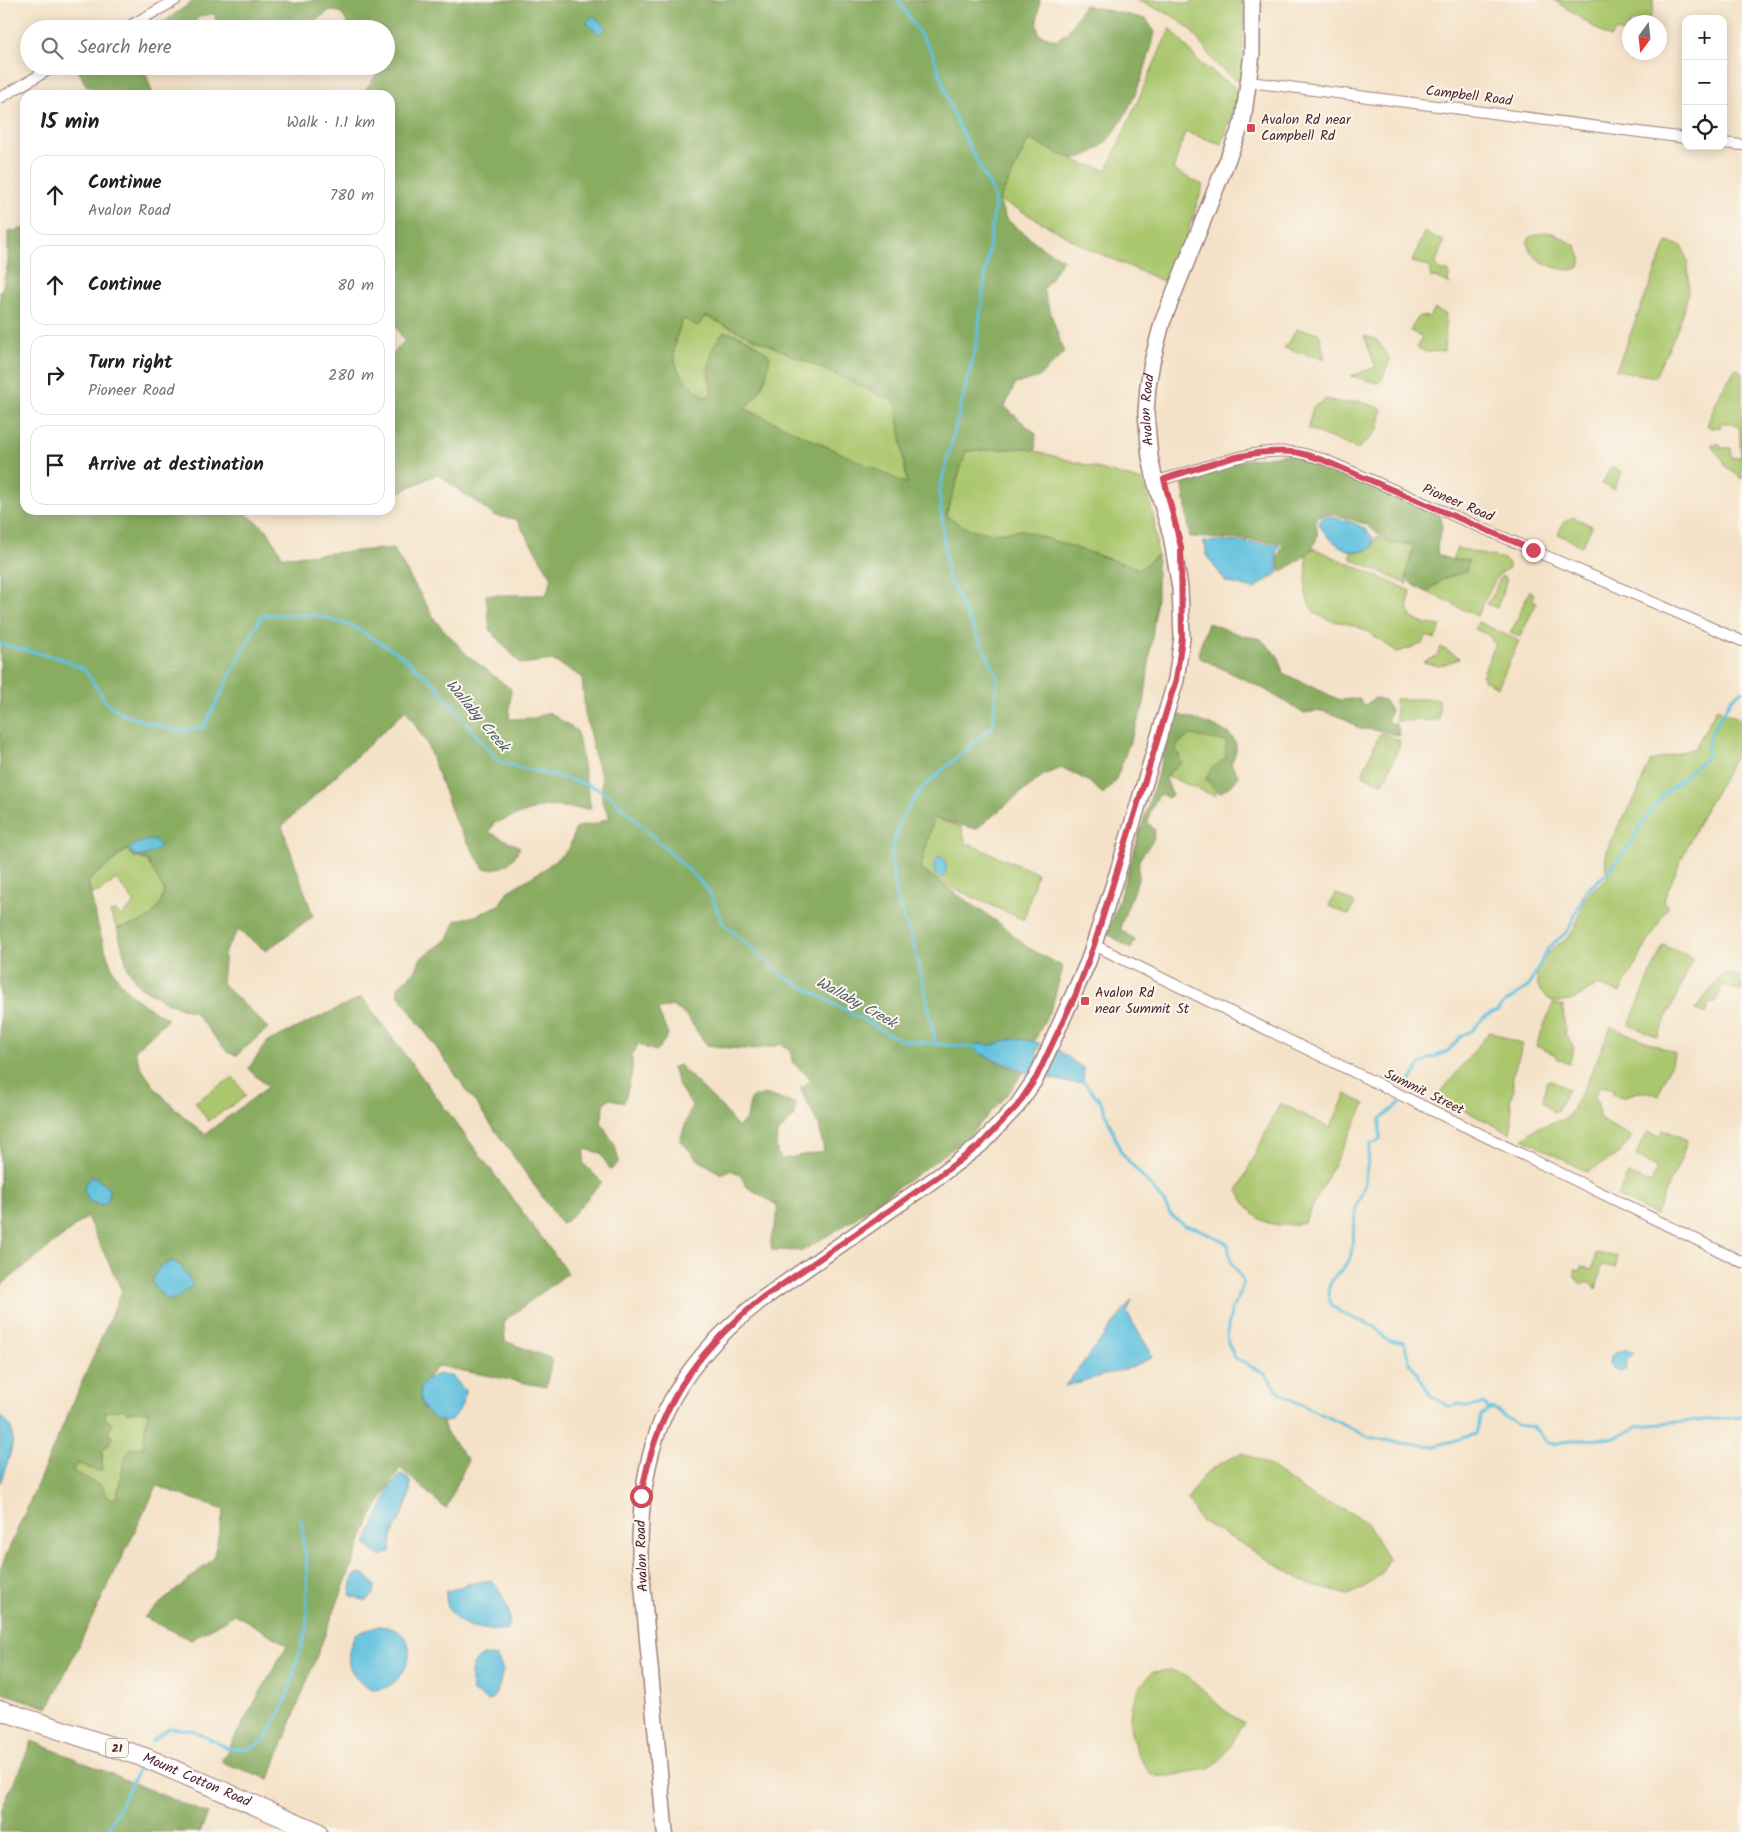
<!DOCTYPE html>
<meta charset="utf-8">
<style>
:root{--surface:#fff;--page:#f6f6f6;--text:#202124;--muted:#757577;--line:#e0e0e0}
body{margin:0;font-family:Kalam,sans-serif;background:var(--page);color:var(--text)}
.controls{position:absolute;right:15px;top:15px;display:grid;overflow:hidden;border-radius:10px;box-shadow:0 2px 12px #0003}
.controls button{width:45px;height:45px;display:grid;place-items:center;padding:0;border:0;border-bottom:1px solid var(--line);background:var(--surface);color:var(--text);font:25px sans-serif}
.compass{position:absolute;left:1622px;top:15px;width:45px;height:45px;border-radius:50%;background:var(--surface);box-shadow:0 2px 12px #0003;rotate:195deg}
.stop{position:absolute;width:15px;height:15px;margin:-11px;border:4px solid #d1495b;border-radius:50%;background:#fff}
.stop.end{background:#d1495b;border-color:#fff;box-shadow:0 1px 5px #0008}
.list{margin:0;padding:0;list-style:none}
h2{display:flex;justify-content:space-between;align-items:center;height:65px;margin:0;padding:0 20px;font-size:21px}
h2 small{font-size:16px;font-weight:400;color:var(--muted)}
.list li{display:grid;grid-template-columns:32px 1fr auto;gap:15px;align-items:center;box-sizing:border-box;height:80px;margin:0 10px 10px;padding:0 10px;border:1px solid var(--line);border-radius:15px}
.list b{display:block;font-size:19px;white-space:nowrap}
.list p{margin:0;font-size:16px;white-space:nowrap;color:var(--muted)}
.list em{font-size:16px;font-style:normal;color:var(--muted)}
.icon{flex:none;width:28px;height:28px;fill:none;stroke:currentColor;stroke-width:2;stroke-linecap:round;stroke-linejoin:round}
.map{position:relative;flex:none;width:1742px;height:1832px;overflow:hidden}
.search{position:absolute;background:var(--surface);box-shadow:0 2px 12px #0003;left:20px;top:20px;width:375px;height:55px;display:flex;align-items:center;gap:12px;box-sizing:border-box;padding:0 18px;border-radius:28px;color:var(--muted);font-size:19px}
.panel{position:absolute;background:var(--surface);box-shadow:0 2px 12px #0003;left:20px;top:90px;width:375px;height:425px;border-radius:15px}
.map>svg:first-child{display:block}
</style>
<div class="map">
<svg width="1742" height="1832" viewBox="0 0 1742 1832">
<rect width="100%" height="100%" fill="#fbf7ec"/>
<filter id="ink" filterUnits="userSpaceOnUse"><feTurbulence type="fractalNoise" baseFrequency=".02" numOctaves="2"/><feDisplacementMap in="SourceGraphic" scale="10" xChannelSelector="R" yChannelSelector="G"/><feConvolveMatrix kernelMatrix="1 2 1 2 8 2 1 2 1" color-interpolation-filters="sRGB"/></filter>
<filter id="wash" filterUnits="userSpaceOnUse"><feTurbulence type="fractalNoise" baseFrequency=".0096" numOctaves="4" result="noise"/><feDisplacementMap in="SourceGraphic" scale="20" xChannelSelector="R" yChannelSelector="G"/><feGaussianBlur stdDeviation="1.12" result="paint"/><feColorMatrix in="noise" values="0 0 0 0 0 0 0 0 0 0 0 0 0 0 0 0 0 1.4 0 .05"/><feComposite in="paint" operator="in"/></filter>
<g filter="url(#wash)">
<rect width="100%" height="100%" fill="#f4e2c8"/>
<!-- green -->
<path fill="#abc76e" stroke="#7a734c" d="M1136,0H1171L1188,4L1196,0H1240L1244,13L1242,80L1238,81L1226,73L1216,64L1189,28L1171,15Z
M1554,0H1653C1654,8 1652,17 1647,22H1630L1629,36L1616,30L1610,38Z
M1170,28L1201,64L1240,91L1222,144L1185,132L1173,170L1203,185L1172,281L1165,282L1085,247L1018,209L999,201L1029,139L1084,164L1107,170Z
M1424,232L1444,241L1435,264L1443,272L1447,270L1450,273L1448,281L1450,284L1435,277L1431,278L1429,266L1412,262Z
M1545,232L1553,233L1576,246L1581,258L1579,267C1568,275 1540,264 1532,254C1530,251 1529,247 1527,243L1530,237Z
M1667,242L1682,246C1702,293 1674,334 1655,377L1616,370Z
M1435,309L1446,314L1444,351L1426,352L1417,348L1422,336L1410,331L1419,316L1429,317Z
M705,316L897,402L907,485L744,408L756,343L737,334L724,332L707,372L713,394L705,397C672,374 667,356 683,319Z
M1297,329L1319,333L1325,360L1284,348Z
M1364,336L1376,339L1390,359L1381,381L1377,383L1351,376L1376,367Z
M1736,368L1742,372V479L1725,466C1724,456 1714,454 1712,444H1720L1721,448H1731L1732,458L1741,457L1739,426H1734L1733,423H1720L1721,427L1711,428L1707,425L1721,391Z
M1327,399L1341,403L1359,401L1382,409L1378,430L1358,449L1308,429L1313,407Z
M1025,448L1143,481C1153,505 1156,529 1157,555L1140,569L1021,530C994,535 967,534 946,515L966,451Z
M1611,467L1622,472L1614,489L1602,484Z
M1573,517L1592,526L1582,546L1558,534L1563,523Z
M1377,536L1392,544H1413C1412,558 1404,570 1407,584L1351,559V551C1365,554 1372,549 1377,536Z
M1313,548L1411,591L1408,605L1411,618L1425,624L1441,626L1435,639L1426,636L1422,644L1397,652C1385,644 1372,633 1358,627C1338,619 1314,624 1307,598C1303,584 1309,570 1306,556Z
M1457,548L1504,559L1509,564V568L1498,575L1477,616L1427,592L1445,578L1466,571L1463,559L1452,560Z
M1501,576L1507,579L1497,608L1487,604L1494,593Z
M1530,590L1534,594L1532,600L1537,602L1520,637L1510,632L1520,616L1518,615Z
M1478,622L1519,641L1498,687L1484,680L1485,677L1482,676L1496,643L1491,641L1492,637L1475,629Z
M1441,647L1458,657L1459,659L1439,666L1423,662L1436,657Z
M1395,699H1439V720L1396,721Z
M1717,708L1742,720C1742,757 1719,783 1703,814C1688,842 1676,872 1663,901L1668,906L1620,992L1598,985C1584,993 1564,1009 1549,999C1530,986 1535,964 1551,950C1557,944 1566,941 1572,933C1579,922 1582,902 1588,894C1593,887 1603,885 1608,877C1597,848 1624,821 1636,796C1642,784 1644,772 1651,761L1695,748Z
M1178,719L1232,740L1215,796L1162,774Z
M1382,733L1399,740L1400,744L1384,782L1381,783L1364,776L1363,772L1379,735Z
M934,818L961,827L966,843L1037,873L1024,920L944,884L920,869Z
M128,849L132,856L147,860C152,867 159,875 163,882C169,897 153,919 140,924C134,927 124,927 117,928L110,913L115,910L121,916L135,903L116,879L101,891L91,894L88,881Z
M1335,893L1355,903L1349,915L1329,906Z
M1663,945L1693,958L1658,1037L1629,1025Z
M1724,972L1740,977L1742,991L1723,986L1714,1004L1709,1003L1706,1014L1695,1010Z
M1553,1003L1563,1006L1565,1033L1574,1048L1569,1064L1556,1058V1055L1536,1046Z
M1611,1027L1675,1053L1658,1096C1655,1094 1650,1092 1647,1092C1633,1090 1626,1101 1612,1094L1614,1089L1600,1086L1594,1097L1598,1104L1599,1119L1632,1137L1619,1154L1587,1172L1523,1139L1536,1128L1567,1118L1587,1083Z
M1490,1031L1523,1045L1512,1076L1514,1090L1510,1100L1512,1122L1510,1133L1437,1097Z
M233,1077L246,1096L208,1121L195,1102Z
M1550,1080L1568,1089L1557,1112L1552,1111L1543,1101L1546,1083Z
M1346,1094L1365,1104L1304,1223C1270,1229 1253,1223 1238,1190L1280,1103L1330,1128Z
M1663,1129L1687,1140L1682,1157L1655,1215L1617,1196L1628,1174L1651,1183L1657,1168L1636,1156L1641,1142L1648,1132L1660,1136Z
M1596,1253L1618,1257L1615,1267L1602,1265L1596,1289L1590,1283H1580L1574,1275V1270L1581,1271V1267L1592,1269Z
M123,1409L127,1412L149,1410L145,1425L144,1447L131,1448L125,1458L117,1496L113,1499L106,1495L105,1491L72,1471L77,1463L97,1471L102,1470V1451L110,1443L108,1434L111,1425L104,1419L103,1412Z
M1243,1453L1268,1465L1316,1499L1344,1509L1367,1523L1388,1558L1382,1573L1362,1589L1348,1595L1308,1584L1239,1542L1200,1521L1188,1500C1201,1472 1215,1465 1243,1453Z
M1171,1670L1186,1675L1224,1710L1244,1723C1236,1735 1229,1751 1219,1761C1211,1769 1200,1770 1190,1772C1180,1774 1166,1778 1156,1776C1148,1774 1144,1765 1141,1759C1123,1725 1127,1700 1152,1672Z"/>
<!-- forest -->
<path fill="#88ac61" stroke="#696646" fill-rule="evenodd" d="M195,0H290L296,2L318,0H1040L1037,23L1039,34L1056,40L1068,32L1084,5L1146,19L1155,32C1147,69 1120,155 1075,158C1065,159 1038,143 1029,139L999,201L1006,219L1044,249L1063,259L1043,290L1064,353L1039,377L1015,384L1005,407L1036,434L1035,451L1025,448L966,451L946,515C967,534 994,535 1021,530L1140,569L1157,555V597L1144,704L1115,782L1103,794L1088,781L1063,768L1045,774L976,829L934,818L920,869L999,923L1027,947L1063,967L1052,1006L1034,1042L1015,1038L992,1045L977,1044L974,1047L981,1054L1023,1073L1010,1091L966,1139L850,1222L802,1251L772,1250C767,1235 780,1222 777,1205L747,1187L741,1176L731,1170L721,1174L697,1159L680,1140L692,1105L680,1088L672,1068L679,1065L722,1107L738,1128L747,1117L751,1098L765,1094L796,1104L794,1116L777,1134L776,1144L778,1156L782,1159L824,1151L819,1126L800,1088L812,1080L793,1063L792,1054L782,1044C756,1052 734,1049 707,1045C695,1031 689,1014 672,1006L658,1010L668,1035L657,1051L646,1048L639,1043L632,1055V1073L624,1103L612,1099L605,1101L601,1122L615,1146L619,1162L611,1170L600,1153L585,1149L583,1163L602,1182L568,1220L561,1223L398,994V987L416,970L420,959L448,939L456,920L475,916L499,905L508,891L543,870L569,849L576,827L596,824L610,817L602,802V778L595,758L585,712L582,677L552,660L521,664L490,630L486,595H546L552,578L516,519L495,516L437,474L390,497V357L404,341L390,315V95H361L383,66H386V29H352L340,12L329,11L307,26L289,19L275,21L278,29H219L216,26L215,14L199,16L190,29H147L165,21ZM705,316L896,402L907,484L744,408C762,394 767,378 770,356C755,343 743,335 724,332C707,349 707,373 712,394L705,397C672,374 667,356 683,319L698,326Z
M81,66H149L145,71L153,95H105L86,85L77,68Z
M25,228V510H241L267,530L283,557L393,548L436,621L467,655L511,689L509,719L535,718L549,712L577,731L591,809L544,806L494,823L489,832L520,847C511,865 505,869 484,869L456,823L427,744L406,710L282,826L313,916L266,951L238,930L225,951L222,983L268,1028L237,1055L228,1053L195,1013L168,1003L138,985L128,969L117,928C142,924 159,918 164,890L147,860L132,856L127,849L88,881C94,909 105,966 124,987C136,1001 153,1010 168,1019L135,1050C140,1080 181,1115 205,1134L268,1087L248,1069L267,1042L362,997L568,1273L504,1321L505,1341L552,1359L546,1387L438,1366L424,1382V1409L443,1422L446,1432L468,1460L446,1509L400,1468L370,1519L269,1779L221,1762L287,1645L235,1614L191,1640L144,1617L213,1559L224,1510L157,1486L48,1708L0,1692V1569L122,1291L87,1217L0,1286V291L2,290L8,263V232ZM95,1178L109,1189L102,1205L90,1202ZM123,1409L127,1412L149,1411C147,1423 142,1434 144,1447L131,1448L125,1458L117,1496L113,1499L106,1495L102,1486L72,1471L77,1463L97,1471L102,1470V1451L112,1439V1436L108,1434L112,1423L105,1419L106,1414L104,1412Z
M1288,454L1321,465L1440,515C1447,529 1434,541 1438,555L1452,560L1463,559L1469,561L1466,572L1445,578L1427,592C1392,576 1412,572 1413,544H1392L1365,524L1341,516L1325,514L1318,516L1315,521C1325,548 1300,559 1281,572L1277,558L1283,545L1279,542L1190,537L1182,479L1226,463Z
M1208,623L1241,635L1261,639L1278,656L1283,673L1340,700L1358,698L1365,705L1375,698L1384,700L1391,710L1387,721L1397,725L1400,736L1378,730L1360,729L1345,719L1323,711L1303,713L1264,689L1200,658L1199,650Z
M1178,714C1192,720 1234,728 1236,745C1237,752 1233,759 1231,764L1239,776L1234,783L1220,793L1216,791L1206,779L1211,769L1226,758L1225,749L1227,742L1190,735L1178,744L1176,749L1182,763L1171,771L1166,778L1172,795L1168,798L1161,794C1152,802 1150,812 1148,823L1155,830L1153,840L1139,860L1138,879L1122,922L1120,929L1135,940L1131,949L1108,934L1156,780L1173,717Z
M32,1741L208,1814L200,1832H0V1813Z"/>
<!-- water -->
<path fill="#61c1df" stroke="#567085" d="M593,16L606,27L599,34L586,22Z
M1325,516C1343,519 1362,522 1373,538V546C1353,562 1328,541 1319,524L1321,518Z
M1216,541L1278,544L1280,547C1272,553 1278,563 1279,572L1254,589L1226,582L1206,555V548L1203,542Z
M154,840L160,844L156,851L140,857L131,853L130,848C137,842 145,841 154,840Z
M941,856L944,859C947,865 948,875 941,878L935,875L934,865L937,858Z
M1015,1038L1040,1043L1036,1055L1046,1059L1057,1049L1084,1069L1083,1082C1066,1086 1051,1075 1041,1079L981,1054L974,1049L977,1044L992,1045Z
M91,1177H95L109,1189L108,1201L102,1205L90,1202L84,1190L85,1184Z
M173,1261L181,1266L193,1285L175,1299L168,1300L157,1290L152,1281L159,1267Z
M1132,1300L1127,1313L1153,1356L1133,1367L1065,1386Z
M1627,1350L1634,1353L1627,1360L1626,1369C1620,1373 1612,1370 1609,1363C1609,1353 1618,1350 1627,1350Z
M444,1374L452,1376L465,1390C465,1400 456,1420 447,1422C417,1419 406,1376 444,1374Z
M0,1417C25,1428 6,1465 0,1483Z
M400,1474C425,1479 398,1520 393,1533C391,1539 392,1545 390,1552L381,1556L371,1550L366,1544L391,1486Z
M357,1574H365L375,1586L374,1594L365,1601L350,1595L353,1577Z
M491,1580C501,1589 515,1618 507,1631C480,1630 445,1628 446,1592L468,1584Z
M379,1626C443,1630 391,1719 357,1679C344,1664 348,1651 355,1634Z
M483,1655L497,1657L503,1670C500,1681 499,1694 489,1701L473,1692C469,1678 469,1663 483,1655Z"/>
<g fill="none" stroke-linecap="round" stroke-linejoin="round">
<!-- stream -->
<path stroke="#61c1df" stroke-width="3" d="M898,0L933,54L954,116L992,191L995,203L976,346L939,492L948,578L997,675L993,726L921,789L900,820L891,856L896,897L913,942L926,995L936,1045
M0,644L62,659L84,669L107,703L124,715L177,731L203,728L262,615H316L352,626L398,653L436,685L498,762L564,778L597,788L610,796L696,877L710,893L722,922L783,976L900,1040L978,1048
M1081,1079L1101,1102L1121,1152L1162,1199L1170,1214L1185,1226L1196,1228L1223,1241L1228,1245L1231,1262L1241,1277L1243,1283L1238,1299L1232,1308L1227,1332L1228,1343L1235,1358L1265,1374L1277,1390L1288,1398L1369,1437L1399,1443L1435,1446L1476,1434L1481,1415L1492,1408L1517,1425L1533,1427L1548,1443L1554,1444C1581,1436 1617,1445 1637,1426L1742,1417
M1406,1088L1420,1065L1429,1059L1448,1051L1462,1035L1473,1030L1484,1017L1497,1011L1504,1003L1528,987L1548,948L1568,931L1586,891L1607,873L1629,847L1640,826L1664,794L1707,757L1708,739L1731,699L1742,691
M1400,1103L1380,1120V1139L1370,1145L1364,1187L1356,1207L1351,1256C1347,1269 1332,1274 1329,1288C1322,1313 1360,1319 1375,1327C1381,1330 1382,1339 1389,1341C1394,1342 1399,1340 1404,1342L1409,1360L1431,1396L1450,1407L1459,1404L1468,1407L1483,1404L1490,1409
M152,1741L169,1728L191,1730L230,1749H249L265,1740L285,1703L307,1627V1569L301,1520
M107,1832L138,1770"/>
</g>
</g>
<g filter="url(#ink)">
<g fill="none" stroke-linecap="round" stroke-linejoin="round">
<!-- street casing -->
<g stroke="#9f807a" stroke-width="12">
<path id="street" d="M124,29L176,0
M1250,82L1686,138
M0,98L55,66
M1723,143L1742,145
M1155,481C1201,471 1244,448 1293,452C1303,453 1313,457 1323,459L1742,641
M1094,945L1742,1262"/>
</g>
<!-- secondary casing -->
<g stroke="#9f807a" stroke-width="18">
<g id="secondary">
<path id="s1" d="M665,1832L640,1557C639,1441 669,1372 761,1300L939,1176L980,1145L1017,1106L1036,1078L1088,962L1118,871L1176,680L1182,638L1180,588L1171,535L1155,481L1150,457L1146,413L1148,386L1152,362L1162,323L1243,121L1252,54V0"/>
</g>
</g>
<!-- highway casing -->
<g stroke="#9f807a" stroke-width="21">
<g id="highway">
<path id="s2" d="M0,1710L146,1758L317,1832"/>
</g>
</g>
<!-- street -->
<use href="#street" stroke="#fff" stroke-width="10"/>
<!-- secondary -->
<use href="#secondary" stroke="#fff" stroke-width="15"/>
<!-- highway -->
<use href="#highway" stroke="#fff" stroke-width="19"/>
</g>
</g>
<g fill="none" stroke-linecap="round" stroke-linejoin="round" filter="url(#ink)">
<!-- route -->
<path stroke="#d1495b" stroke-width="6" d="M641,1496C656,1410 693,1354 760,1300L939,1176L980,1145L1017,1106L1036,1078L1076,994L1094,945L1176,680L1182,638L1181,547L1164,479C1206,466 1248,448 1293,452C1303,453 1313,457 1323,460L1533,550"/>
</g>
<!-- markers -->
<g fill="#d1495b" stroke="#fbf7ec" stroke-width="2">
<rect x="1246" y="123" width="10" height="10" rx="2.5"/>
<rect x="1080" y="996" width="10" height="10" rx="2.5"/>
</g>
<g text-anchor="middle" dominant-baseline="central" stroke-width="4" stroke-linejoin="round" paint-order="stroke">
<!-- shield labels -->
<rect fill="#fbf7ec" stroke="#7f6065" stroke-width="1" x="106" y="1738.5" width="22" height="19" rx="4"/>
<g font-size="12" font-weight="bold" fill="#4a1f2b">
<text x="117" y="1748">21</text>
</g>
<!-- street labels -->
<g font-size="14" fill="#4a1f2b" stroke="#fbf7ec">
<text transform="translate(1469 96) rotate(7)">Campbell Road</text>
<text stroke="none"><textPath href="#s1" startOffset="1626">Avalon Road</textPath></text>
<text transform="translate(1458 503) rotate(23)">Pioneer Road</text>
<text transform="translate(1424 1092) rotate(26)">Summit Street</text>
<text transform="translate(642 1556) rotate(-92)">Avalon Road</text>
<text stroke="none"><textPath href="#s2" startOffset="209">Mount Cotton Road</textPath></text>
</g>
<!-- poi labels -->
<g font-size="14" fill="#4a1f2b" stroke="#fbf7ec" text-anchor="start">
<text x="1261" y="120">Avalon Rd near<tspan x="1261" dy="16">Campbell Rd</tspan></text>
<text x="1095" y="993">Avalon Rd<tspan x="1095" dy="16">near Summit St</tspan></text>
</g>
<!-- water labels -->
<g font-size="15" font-style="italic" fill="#52586a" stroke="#fbf7ec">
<text transform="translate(477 716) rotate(50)">Wallaby Creek</text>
<text transform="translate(856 1003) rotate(29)">Wallaby Creek</text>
</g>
</g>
</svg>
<div class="controls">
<button>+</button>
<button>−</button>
<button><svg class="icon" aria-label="locate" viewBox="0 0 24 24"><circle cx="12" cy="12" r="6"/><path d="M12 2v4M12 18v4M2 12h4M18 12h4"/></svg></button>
</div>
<svg class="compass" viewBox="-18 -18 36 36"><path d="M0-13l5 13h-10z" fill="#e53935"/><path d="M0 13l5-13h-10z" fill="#757577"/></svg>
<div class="stop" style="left:641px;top:1496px"></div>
<div class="stop end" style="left:1533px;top:550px"></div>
<div class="search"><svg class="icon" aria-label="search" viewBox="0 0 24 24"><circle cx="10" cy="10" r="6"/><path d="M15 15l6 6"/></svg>Search here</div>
<section class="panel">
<h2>15 min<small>Walk · 1.1 km</small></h2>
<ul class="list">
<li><svg class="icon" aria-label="ahead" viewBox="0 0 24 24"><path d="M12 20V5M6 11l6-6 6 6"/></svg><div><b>Continue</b><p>Avalon Road</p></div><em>780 m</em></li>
<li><svg class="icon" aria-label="ahead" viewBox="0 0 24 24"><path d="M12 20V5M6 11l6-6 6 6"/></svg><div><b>Continue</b></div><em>80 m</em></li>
<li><svg class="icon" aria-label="right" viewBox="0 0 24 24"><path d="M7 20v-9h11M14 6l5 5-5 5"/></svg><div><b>Turn right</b><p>Pioneer Road</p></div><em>280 m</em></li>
<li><svg class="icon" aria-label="arrive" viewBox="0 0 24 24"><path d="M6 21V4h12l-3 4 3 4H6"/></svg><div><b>Arrive at destination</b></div></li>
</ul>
</section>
</div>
